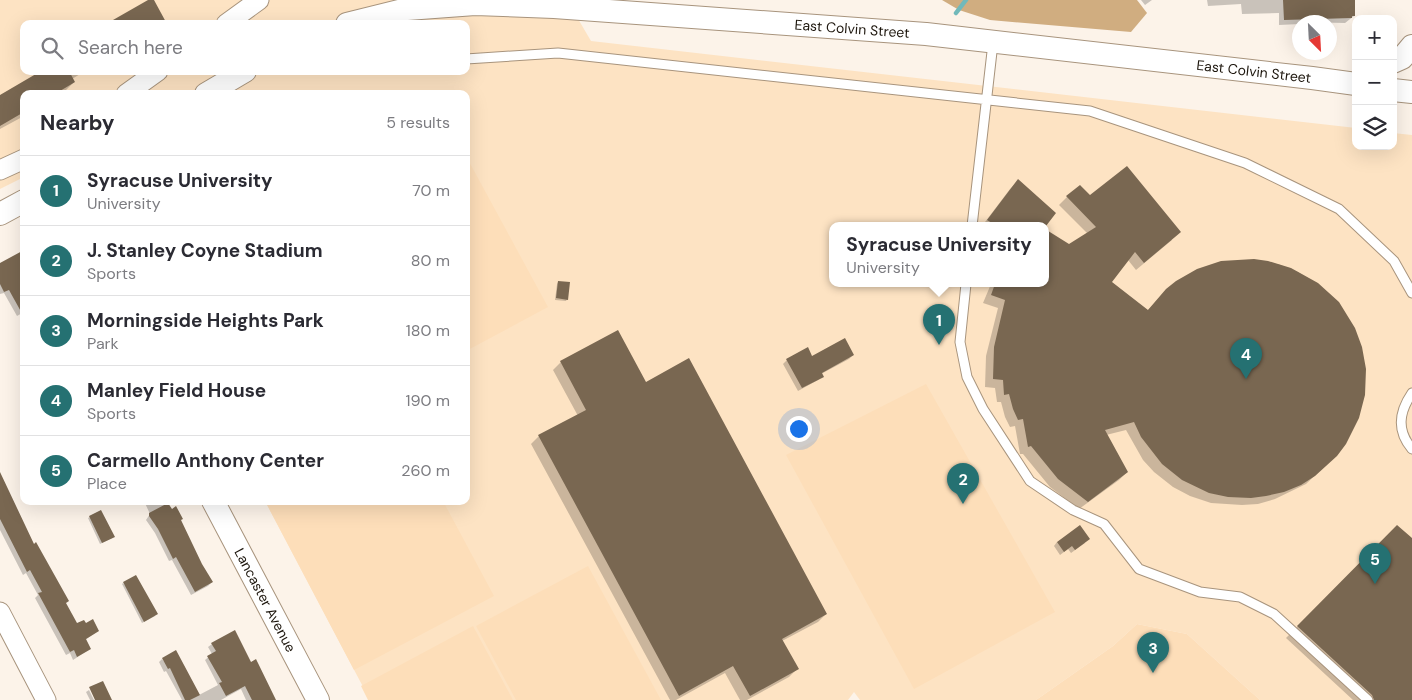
<!DOCTYPE html>
<meta charset="utf-8">
<style>
:root{--surface:#fff;--page:#f2f2f3;--text:#2b2b33;--muted:#7c7c81;--line:#e1e1e2;--accent:#257172}
body{margin:0;font-family:"DM Sans",sans-serif;background:var(--page);color:var(--text)}
.controls{position:absolute;right:15px;top:15px;display:grid;overflow:hidden;border-radius:10px;box-shadow:0 5px 20px #0002}
.controls button{width:45px;height:45px;display:grid;place-items:center;padding:0;border:0;border-bottom:1px solid var(--line);background:var(--surface);color:var(--text);font:25px sans-serif}
.compass{position:absolute;left:1292px;top:15px;width:45px;height:45px;border-radius:50%;background:var(--surface);box-shadow:0 5px 20px #0002;rotate:156deg}
.you{position:absolute;left:798px;top:428px;width:18px;height:18px;margin:-12px;border:4px solid #fff;border-radius:50%;background:#1a73e8;box-shadow:0 0 0 8px #1a73e833}
.badge{display:grid;place-items:center;width:32px;height:32px;border-radius:50%;background:var(--accent);color:#fff;font-size:16px;font-weight:700}
.pin{position:absolute;translate:-50% -41px;filter:drop-shadow(0 1px 2px #0008)}
.pin::after{content:'';position:absolute;top:26px;width:18px;height:15px;background:inherit;clip-path:polygon(0 0,100% 0,50% 100%)}
.popup{position:absolute;left:829px;top:222px;width:220px;height:65px;box-sizing:border-box;display:grid;place-content:center;border-radius:10px;background:var(--surface);filter:drop-shadow(0 1px 4px #0005);font-size:16px;white-space:nowrap;color:var(--muted)}
.popup b{font-size:19px;color:var(--text)}
.popup::after{content:'';position:absolute;left:50%;top:100%;margin-left:-10px;border:10px solid transparent;border-top-color:var(--surface)}
.list{margin:0;padding:0;list-style:none}
h2{display:flex;justify-content:space-between;align-items:center;height:65px;margin:0;padding:0 20px;font-size:21px}
h2 small{font-size:16px;font-weight:400;color:var(--muted)}
.list li{display:grid;grid-template-columns:32px 1fr auto;gap:15px;align-items:center;box-sizing:border-box;height:70px;padding:0 20px;border-top:1px solid var(--line)}
.list b{display:block;font-size:19px;white-space:nowrap}
.list p{margin:0;font-size:16px;white-space:nowrap;color:var(--muted)}
.list em{font-size:16px;font-style:normal;color:var(--muted)}
.icon{flex:none;width:28px;height:28px;fill:none;stroke:currentColor;stroke-width:2;stroke-linecap:round;stroke-linejoin:round}
.map{position:relative;flex:none;width:1412px;height:700px;overflow:hidden}
.search{position:absolute;background:var(--surface);box-shadow:0 5px 20px #0002;left:20px;top:20px;width:450px;height:55px;display:flex;align-items:center;gap:12px;box-sizing:border-box;padding:0 18px;border-radius:10px;color:var(--muted);font-size:19px}
.panel{position:absolute;background:var(--surface);box-shadow:0 5px 20px #0002;left:20px;top:90px;width:450px;height:415px;border-radius:10px}
.map>svg:first-child{display:block}
</style>
<div class="map">
<svg width="1412" height="700" viewBox="0 0 1412 700">
<rect width="100%" height="100%" fill="#fcf3e9"/>
<!-- built -->
<path fill="#fde3c3" fill-rule="evenodd" d="M0,0H567L591,41L1356,128V146H1393V133L1412,135V700H1260L1187,634L1137,624L1113,646L1036,700H860L854,692L848,700H370L265,501H466V94H24V177L0,189ZM24,24H466V71H24ZM833,226H1045V284H833Z"/>
<!-- green -->
<path fill="#fddeb9" d="M466,156L548,307L466,351Z
M926,384L1055,612L914,689L786,455Z
M265,501H443L494,596L354,670Z
M588,566L661,700H516L476,626Z
M1137,624L1187,634L1260,700H1036L1113,646Z
M473,626L513,700H368L361,686Z"/>
<!-- forest -->
<path fill="#d0ad80" d="M942,0H1137L1147,13L1131,32L990,20L959,10Z"/>
<!-- shadow -->
<path fill="#0003" d="M1141,0H1152L1145,5Z
M1207,0H1354V16L1345,23L1300,22V24L1279,25V13L1242,14L1241,4L1208,6Z
M43,71H85L72,79L74,82L62,94H24V116L0,129V96Z
M1018,181L1054,213L1044,226H982L1010,189Z
M1067,197H1090L1172,240L1136,270L1128,260L1110,282L1147,311L1160,297L1278,264L1298,272L1317,284L1327,464L1306,484L1275,499L1258,504L1242,505L1211,503L1190,496L1173,487L1154,472L1143,460L1126,430L1106,435L1127,472L1119,480L1079,509L1050,487L1023,454H1020L1015,426L1010,427L1005,417L1001,402H997L995,388L985,387L986,356L998,308L983,303L991,284H1045L1069,245L1088,234L1059,205Z
M0,265L24,312L17,316L4,293L0,294Z
M558,282L567,299L566,301L555,300L557,284Z
M807,349L812,358L853,355L849,359L821,374L822,376L818,380L798,391L783,364L787,360Z
M561,362L645,383L826,614L818,622L782,641L797,669L789,677L747,700H740L725,673L676,700H670L531,444L539,436L578,416L553,370Z
M0,477L34,545L77,625H86L98,631L85,640L90,649L73,660L70,653L66,655L35,598L38,595L26,573L23,575L0,530Z
M144,501H166L171,510L180,520L201,565L212,582L208,586L191,595L172,560L169,561L155,533L146,520L150,514Z
M90,517L112,538L100,544L88,518Z
M1397,527L1412,540V700H1353L1286,638Z
M1057,542L1085,543L1071,553L1068,549L1060,555L1054,546Z
M123,583L155,616L142,623L122,584Z
M212,644L251,664L256,661L274,700H246L241,689L221,700H182L166,671L164,672L159,662L162,659L199,695L218,685L205,660L212,654L208,647Z
M89,690L94,700H90L86,692Z"/>
<g fill="none" stroke-linecap="round" stroke-linejoin="round">
<!-- stream -->
<path stroke="#71b9ba" stroke-width="4.5" d="M956,13L966,0"/>
</g>
<!-- building -->
<path fill="#796751" d="M148,0H154L167,24H106Z
M1283,0H1355V16H1352V18L1284,20Z
M41,71H69L75,82L55,94H24V112L0,126V95Z
M1127,166L1181,232L1144,263L1135,252L1112,282L1148,310L1166,289L1176,281L1197,269L1221,261L1254,259L1268,261L1291,268L1318,283L1339,302L1355,328L1362,347L1366,369L1365,395L1359,418L1346,444L1337,456L1315,476L1301,485L1284,492L1266,496L1251,498L1228,497L1209,493L1182,480L1162,464L1141,437L1134,422L1105,430L1128,472L1088,502L1058,479L1031,446L1028,447L1023,419L1018,420L1013,409L1009,394L1004,395L1003,380L993,379L994,347L1005,300L991,295L995,284H1045V229L1069,244L1096,227L1066,196L1080,185L1090,195Z
M1018,179L1056,213L1046,226H997L987,220Z
M24,250V317L9,290L4,292L0,284V263Z
M558,281L570,282L568,300L556,298Z
M618,330L646,382L689,358L827,614L782,639L799,669L750,696L733,666L679,696L538,435L586,410L560,361Z
M845,338L854,355L822,373L824,377L802,388L786,359L808,347L812,356Z
M0,472L34,544L36,542L69,601L66,603L77,623L84,620L86,623L93,619L99,631L86,639L91,649L77,657L74,650L70,652L38,593L42,592L30,570L27,572L0,519Z
M168,503L172,509L176,506L183,519L181,520L202,564L213,582L195,592L176,557L173,559L158,529L149,516V513Z
M101,510L115,537L102,543L89,516Z
M1080,525L1090,539L1075,550L1072,546L1064,552L1057,542Z
M1397,525L1412,538V700H1374L1372,695L1297,626Z
M136,575L158,614L144,622L123,582Z
M235,630L251,662L256,659L276,700H252L245,686L226,696L219,683L222,682L207,656L216,651L211,643Z
M176,650L200,695L190,700H185L170,668L168,669L162,658Z
M103,681L112,700H95L89,687Z"/>
<g fill="none" stroke-linecap="round" stroke-linejoin="round">
<!-- service casing -->
<g stroke="#a8947d" stroke-width="11">
<path id="service" d="M466,59L558,53L1090,111L1245,163L1339,209L1394,261L1412,293
M972,226L993,43
M966,284L960,342L967,377L983,409L1030,481L1073,510L1104,524L1139,569L1200,592L1240,597L1274,614L1368,700
M1412,393C1399,412 1396,430 1412,449"/>
</g>
<!-- minor casing -->
<g stroke="#a8947d" stroke-width="21">
<path id="minor" d="M226,24L259,0
M126,94L158,71
M0,170L24,159
M0,612L46,700"/>
</g>
<!-- tertiary casing -->
<g stroke="#a8947d" stroke-width="24">
<g id="tertiary">
<path id="s1" d="M347,24L407,9L475,4L554,7L926,34L1312,78L1356,84"/>
<path d="M1393,62L1402,58L1412,46"/>
<path d="M1393,90L1412,92"/>
<path d="M206,94L245,71"/>
<path d="M0,214L24,201"/>
<path id="s2" d="M213,501L318,700"/>
</g>
</g>
<!-- service -->
<use href="#service" stroke="#fff" stroke-width="9"/>
<!-- minor -->
<use href="#minor" stroke="#fff" stroke-width="19"/>
<!-- tertiary -->
<use href="#tertiary" stroke="#fff" stroke-width="22"/>
</g>
<g text-anchor="middle" dominant-baseline="central" stroke-width="5" stroke-linejoin="round" paint-order="stroke">
<!-- street labels -->
<g font-size="14" fill="#1c150c" stroke="#fff">
<text stroke="none"><textPath href="#s1" startOffset="508">East Colvin Street</textPath></text>
<text stroke="none"><textPath href="#s1" startOffset="912">East Colvin Street</textPath></text>
<text stroke="none"><textPath href="#s2" startOffset="112">Lancaster Avenue</textPath></text>
</g>
</g>
</svg>
<div class="controls">
<button>+</button>
<button>−</button>
<button><svg class="icon" aria-label="layers" viewBox="0 0 24 24"><path d="M12 4l9 5-9 5-9-5zM3 14l9 5 9-5"/></svg></button>
</div>
<svg class="compass" viewBox="-18 -18 36 36"><path d="M0-13l5 13h-10z" fill="#e53935"/><path d="M0 13l5-13h-10z" fill="#7c7c81"/></svg>
<div class="you"></div>
<div class="pin badge" style="left:939px;top:345px">1</div>
<div class="popup"><b>Syracuse University</b>University</div>
<div class="pin badge" style="left:963px;top:504px">2</div>
<div class="pin badge" style="left:1153px;top:673px">3</div>
<div class="pin badge" style="left:1246px;top:379px">4</div>
<div class="pin badge" style="left:1375px;top:584px">5</div>
<div class="search"><svg class="icon" aria-label="search" viewBox="0 0 24 24"><circle cx="10" cy="10" r="6"/><path d="M15 15l6 6"/></svg>Search here</div>
<section class="panel">
<h2>Nearby<small>5 results</small></h2>
<ul class="list">
<li><span class="badge">1</span><div><b>Syracuse University</b><p>University</p></div><em>70 m</em></li>
<li><span class="badge">2</span><div><b>J. Stanley Coyne Stadium</b><p>Sports</p></div><em>80 m</em></li>
<li><span class="badge">3</span><div><b>Morningside Heights Park</b><p>Park</p></div><em>180 m</em></li>
<li><span class="badge">4</span><div><b>Manley Field House</b><p>Sports</p></div><em>190 m</em></li>
<li><span class="badge">5</span><div><b>Carmello Anthony Center</b><p>Place</p></div><em>260 m</em></li>
</ul>
</section>
</div>
